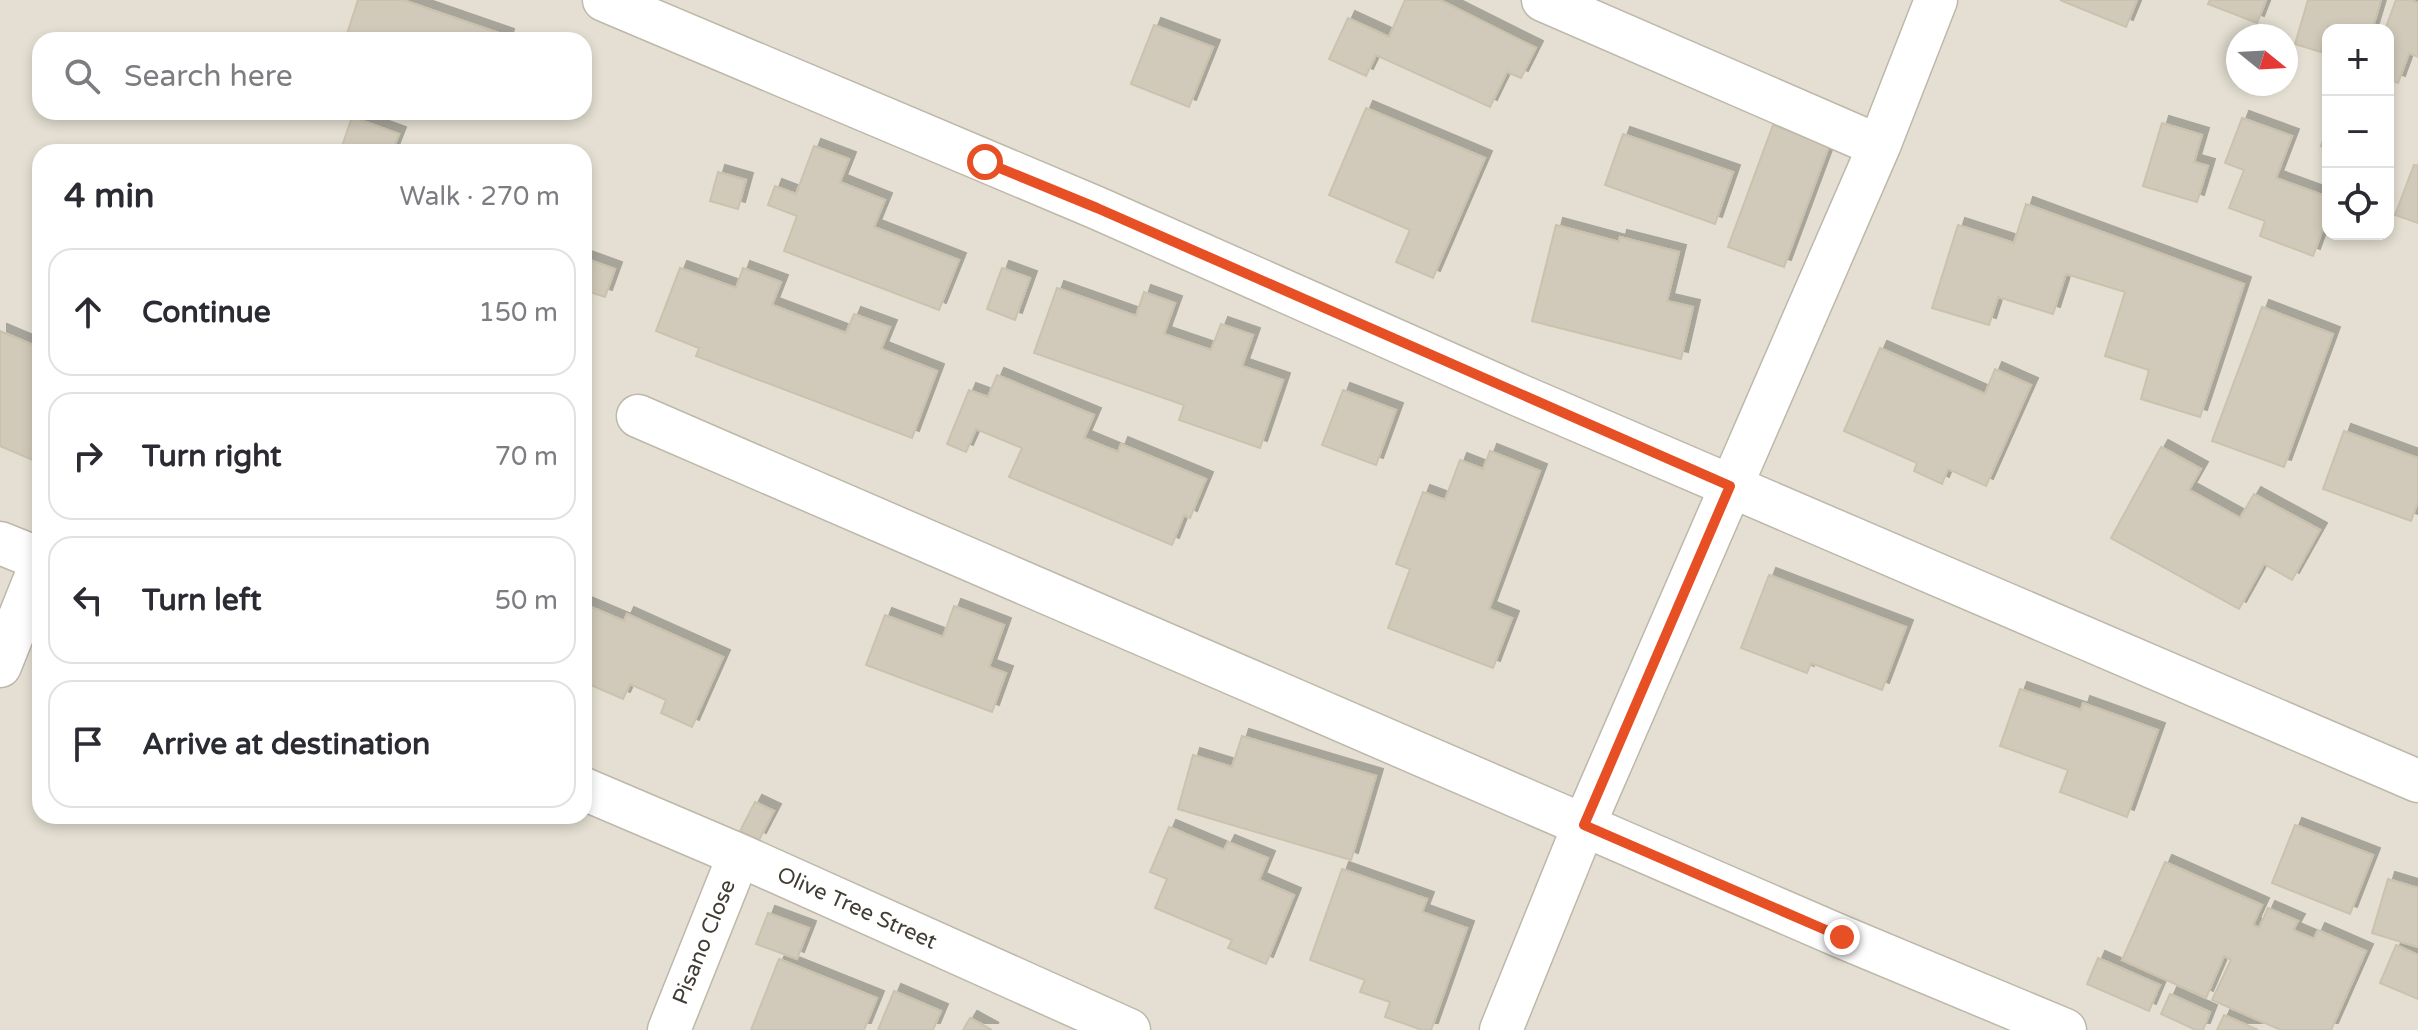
<!DOCTYPE html>
<meta charset="utf-8">
<style>
:root{--surface:#fff;--page:#f2f2f3;--text:#2b2b33;--muted:#7c7c81;--line:#e1e1e2}
body{margin:0;font-family:"Varela Round",sans-serif;background:var(--page);color:var(--text)}
.controls{position:absolute;right:24px;top:24px;display:grid;overflow:hidden;border-radius:16px;box-shadow:0 4px 12px #0003}
.controls button{width:72px;height:72px;display:grid;place-items:center;padding:0;border:0;border-bottom:2px solid var(--line);background:var(--surface);color:var(--text);font:40px sans-serif}
.compass{position:absolute;left:2226px;top:24px;width:72px;height:72px;border-radius:50%;background:var(--surface);box-shadow:0 4px 12px #0003;rotate:108deg}
.stop{position:absolute;width:24px;height:24px;margin:-18px;border:6px solid #e74f24;border-radius:50%;background:#fff}
.stop.end{background:#e74f24;border-color:#fff;box-shadow:0 2px 8px #0008}
.list{margin:0;padding:0;list-style:none}
h2{display:flex;justify-content:space-between;align-items:center;height:104px;margin:0;padding:0 32px;font-size:34px}
h2 small{font-size:26px;font-weight:400;color:var(--muted)}
.list li{display:grid;grid-template-columns:52px 1fr auto;gap:24px;align-items:center;box-sizing:border-box;height:128px;margin:0 16px 16px;padding:0 16px;border:2px solid var(--line);border-radius:24px}
.list b{display:block;font-size:30px;white-space:nowrap}
.list em{font-size:26px;font-style:normal;color:var(--muted)}
.icon{flex:none;width:44px;height:44px;fill:none;stroke:currentColor;stroke-width:2;stroke-linecap:round;stroke-linejoin:round}
.map{position:relative;flex:none;width:2418px;height:1030px;overflow:hidden}
.search{position:absolute;background:var(--surface);box-shadow:0 4px 12px #0003;left:32px;top:32px;width:560px;height:88px;display:flex;align-items:center;gap:20px;box-sizing:border-box;padding:0 28px;border-radius:24px;color:var(--muted);font-size:30px}
.panel{position:absolute;background:var(--surface);box-shadow:0 4px 12px #0003;left:32px;top:144px;width:560px;height:680px;border-radius:24px}
.map>svg:first-child{display:block}
</style>
<div class="map">
<svg width="2418" height="1030" viewBox="0 0 2418 1030">
<defs>
<filter id="shadow"><feDropShadow dx="7" dy="-7" stdDeviation="0" flood-color="#0004"/></filter>
</defs>
<rect width="100%" height="100%" fill="#f0ede4"/>
<!-- residential -->
<path fill="#e4dfd2" fill-rule="evenodd" d="M0,0H2418V1030H0ZM2328,30H2388V234H2328ZM2238,36H2286V84H2238ZM40,40H584V112H40ZM40,152H584V816H40Z"/>
<!-- building -->
<path fill="#d1caba" stroke="#cbc2ae" stroke-width="2" filter="url(#shadow)" d="M358,0H403L507,36L506,40H345Z
M1405,0H1440L1536,48L1521,78L1507,72L1490,107L1376,55L1366,76L1329,59L1348,18L1389,37Z
M2060,0H2137L2126,27Z
M2210,0H2266L2257,23L2208,4Z
M2308,0H2381L2372,30H2340L2328,26L2321,52L2295,44Z
M2396,0H2411L2418,3V57L2409,53L2398,83L2388,79V30H2385Z
M1154,25L1213,47L1189,107L1131,84Z
M1366,108L1485,158L1433,278L1396,262L1410,230L1329,195Z
M352,117L399,134L392,152H340Z
M2242,118L2292,136L2276,178L2328,197V215L2313,256L2260,236L2265,221L2229,208L2244,170L2225,163Z
M2162,123L2202,135L2194,162L2208,166L2197,202L2143,186Z
M1773,125L1829,146L1784,267L1728,247Z
M2328,126V148L2321,146Z
M1623,134L1733,172L1715,224L1605,185Z
M814,146L849,159L840,182L885,200L874,227L959,260L939,310L784,251L797,216L768,205L775,186L796,194Z
M2414,165L2418,166V223L2395,215Z
M718,172L746,180L738,209L710,201Z
M2026,204L2244,284L2200,417L2141,399L2149,370L2105,356L2125,292L2066,274L2053,314L1998,297L1989,325L1932,308L1958,225L2014,243Z
M1556,225L1619,242L1620,237L1679,252L1667,301L1693,307L1681,359L1532,321Z
M584,258L615,269L605,297L584,290Z
M680,268L736,288L743,268L781,282L772,305L846,333L854,314L890,327L881,349L937,371L912,438L696,356L699,348L656,331Z
M1002,268L1030,278L1015,320L987,309Z
M1057,288L1136,316L1144,292L1175,303L1164,334L1211,350L1221,324L1253,335L1242,366L1283,380L1260,448L1179,420L1184,405L1034,353Z
M2262,307L2333,334L2284,467L2212,441Z
M0,331L40,348V463L0,446Z
M1880,348L1985,394L1995,369L2031,385L1986,486L1948,469L1942,484L1914,471L1917,463L1844,431Z
M997,375L1094,415L1084,438L1118,452L1121,444L1206,479L1190,518L1184,515L1172,545L1009,477L1022,448L976,429L966,452L947,444L969,390L988,397Z
M1343,390L1396,410L1376,465L1322,445Z
M2344,431L2418,458V501L2411,521L2323,489Z
M2161,447L2201,469L2189,490L2240,518L2254,494L2320,530L2292,580L2264,564L2239,609L2111,538Z
M1490,451L1540,471L1489,609L1512,618L1493,668L1388,628L1410,569L1396,564L1423,492L1445,500L1460,460L1483,469Z
M1769,575L1906,627L1882,690L1811,663L1807,673L1741,648Z
M584,604L624,621L627,614L723,657L692,727L661,713L666,700L630,684L623,699L584,682Z
M954,606L1004,625L989,667L1006,673L992,712L866,665L885,615L943,637Z
M2020,689L2081,710L2083,703L2158,730L2127,817L2060,792L2068,770L2000,746Z
M1242,736L1376,776L1351,860L1178,809L1193,755L1232,767Z
M755,802L774,811L759,840L740,831Z
M2295,825L2373,855L2350,914L2272,883Z
M1169,827L1224,850L1228,842L1268,858L1259,880L1294,895L1266,964L1228,948L1232,940L1155,908L1167,879L1150,872Z
M2165,862L2262,905L2253,925L2259,928L2268,908L2298,921L2293,930L2314,939L2318,930L2366,951L2331,1030H2281L2212,1000L2231,960L2224,956L2206,998L2122,960Z
M1342,869L1427,899L1422,912L1467,928L1431,1030H1422L1385,1017L1390,1002L1360,992L1365,980L1310,960Z
M2388,879L2418,888V947L2372,933Z
M768,913L809,928L797,959L756,944Z
M2396,945L2418,955V999L2380,983Z
M2098,958L2160,985L2149,1011L2087,984Z
M779,959L877,998L864,1030H751Z
M894,991L941,1011L933,1030H878Z
M2170,994L2210,1012L2203,1030H2196L2161,1014Z
M2224,1015L2258,1030H2217Z
M970,1018L992,1030H963Z"/>
<g fill="none" stroke-linecap="round" stroke-linejoin="round">
<!-- street casing -->
<g stroke="#beb8aa" stroke-width="45">
<path id="street" d="M604,0L1097,208L1521,396L2418,781
M1543,0L1879,146
M638,416L1842,937L2065,1030
M0,543L40,559
M0,666L40,566
M584,789L739,855L1129,1030
M669,1030L739,855
M1501,1030L1584,825L1879,146L1936,0"/>
</g>
<!-- street -->
<use href="#street" stroke="#fff" stroke-width="42"/>
</g>
<g fill="none" stroke-linecap="round" stroke-linejoin="round">
<!-- route -->
<path stroke="#e74f24" stroke-width="10" d="M985,162L1097,208L1730,486L1584,825L1842,937"/>
</g>
<g text-anchor="middle" dominant-baseline="central" stroke-width="8" stroke-linejoin="round" paint-order="stroke">
<!-- street labels -->
<g font-size="22" fill="#423d34" stroke="#fff">
<text transform="translate(857 908) rotate(24)">Olive Tree Street</text>
<text transform="translate(704 942) rotate(-68)">Pisano Close</text>
</g>
</g>
</svg>
<div class="controls">
<button>+</button>
<button>−</button>
<button><svg class="icon" aria-label="locate" viewBox="0 0 24 24"><circle cx="12" cy="12" r="6"/><path d="M12 2v4M12 18v4M2 12h4M18 12h4"/></svg></button>
</div>
<svg class="compass" viewBox="-18 -18 36 36"><path d="M0-13l5 13h-10z" fill="#e53935"/><path d="M0 13l5-13h-10z" fill="#7c7c81"/></svg>
<div class="stop" style="left:985px;top:162px"></div>
<div class="stop end" style="left:1842px;top:937px"></div>
<div class="search"><svg class="icon" aria-label="search" viewBox="0 0 24 24"><circle cx="10" cy="10" r="6"/><path d="M15 15l6 6"/></svg>Search here</div>
<section class="panel">
<h2>4 min<small>Walk · 270 m</small></h2>
<ul class="list">
<li><svg class="icon" aria-label="ahead" viewBox="0 0 24 24"><path d="M12 20V5M6 11l6-6 6 6"/></svg><div><b>Continue</b></div><em>150 m</em></li>
<li><svg class="icon" aria-label="right" viewBox="0 0 24 24"><path d="M7 20v-9h11M14 6l5 5-5 5"/></svg><div><b>Turn right</b></div><em>70 m</em></li>
<li><svg class="icon" aria-label="left" viewBox="0 0 24 24"><path d="M17 20v-9H6M10 6l-5 5 5 5"/></svg><div><b>Turn left</b></div><em>50 m</em></li>
<li><svg class="icon" aria-label="arrive" viewBox="0 0 24 24"><path d="M6 21V4h12l-3 4 3 4H6"/></svg><div><b>Arrive at destination</b></div></li>
</ul>
</section>
</div>
